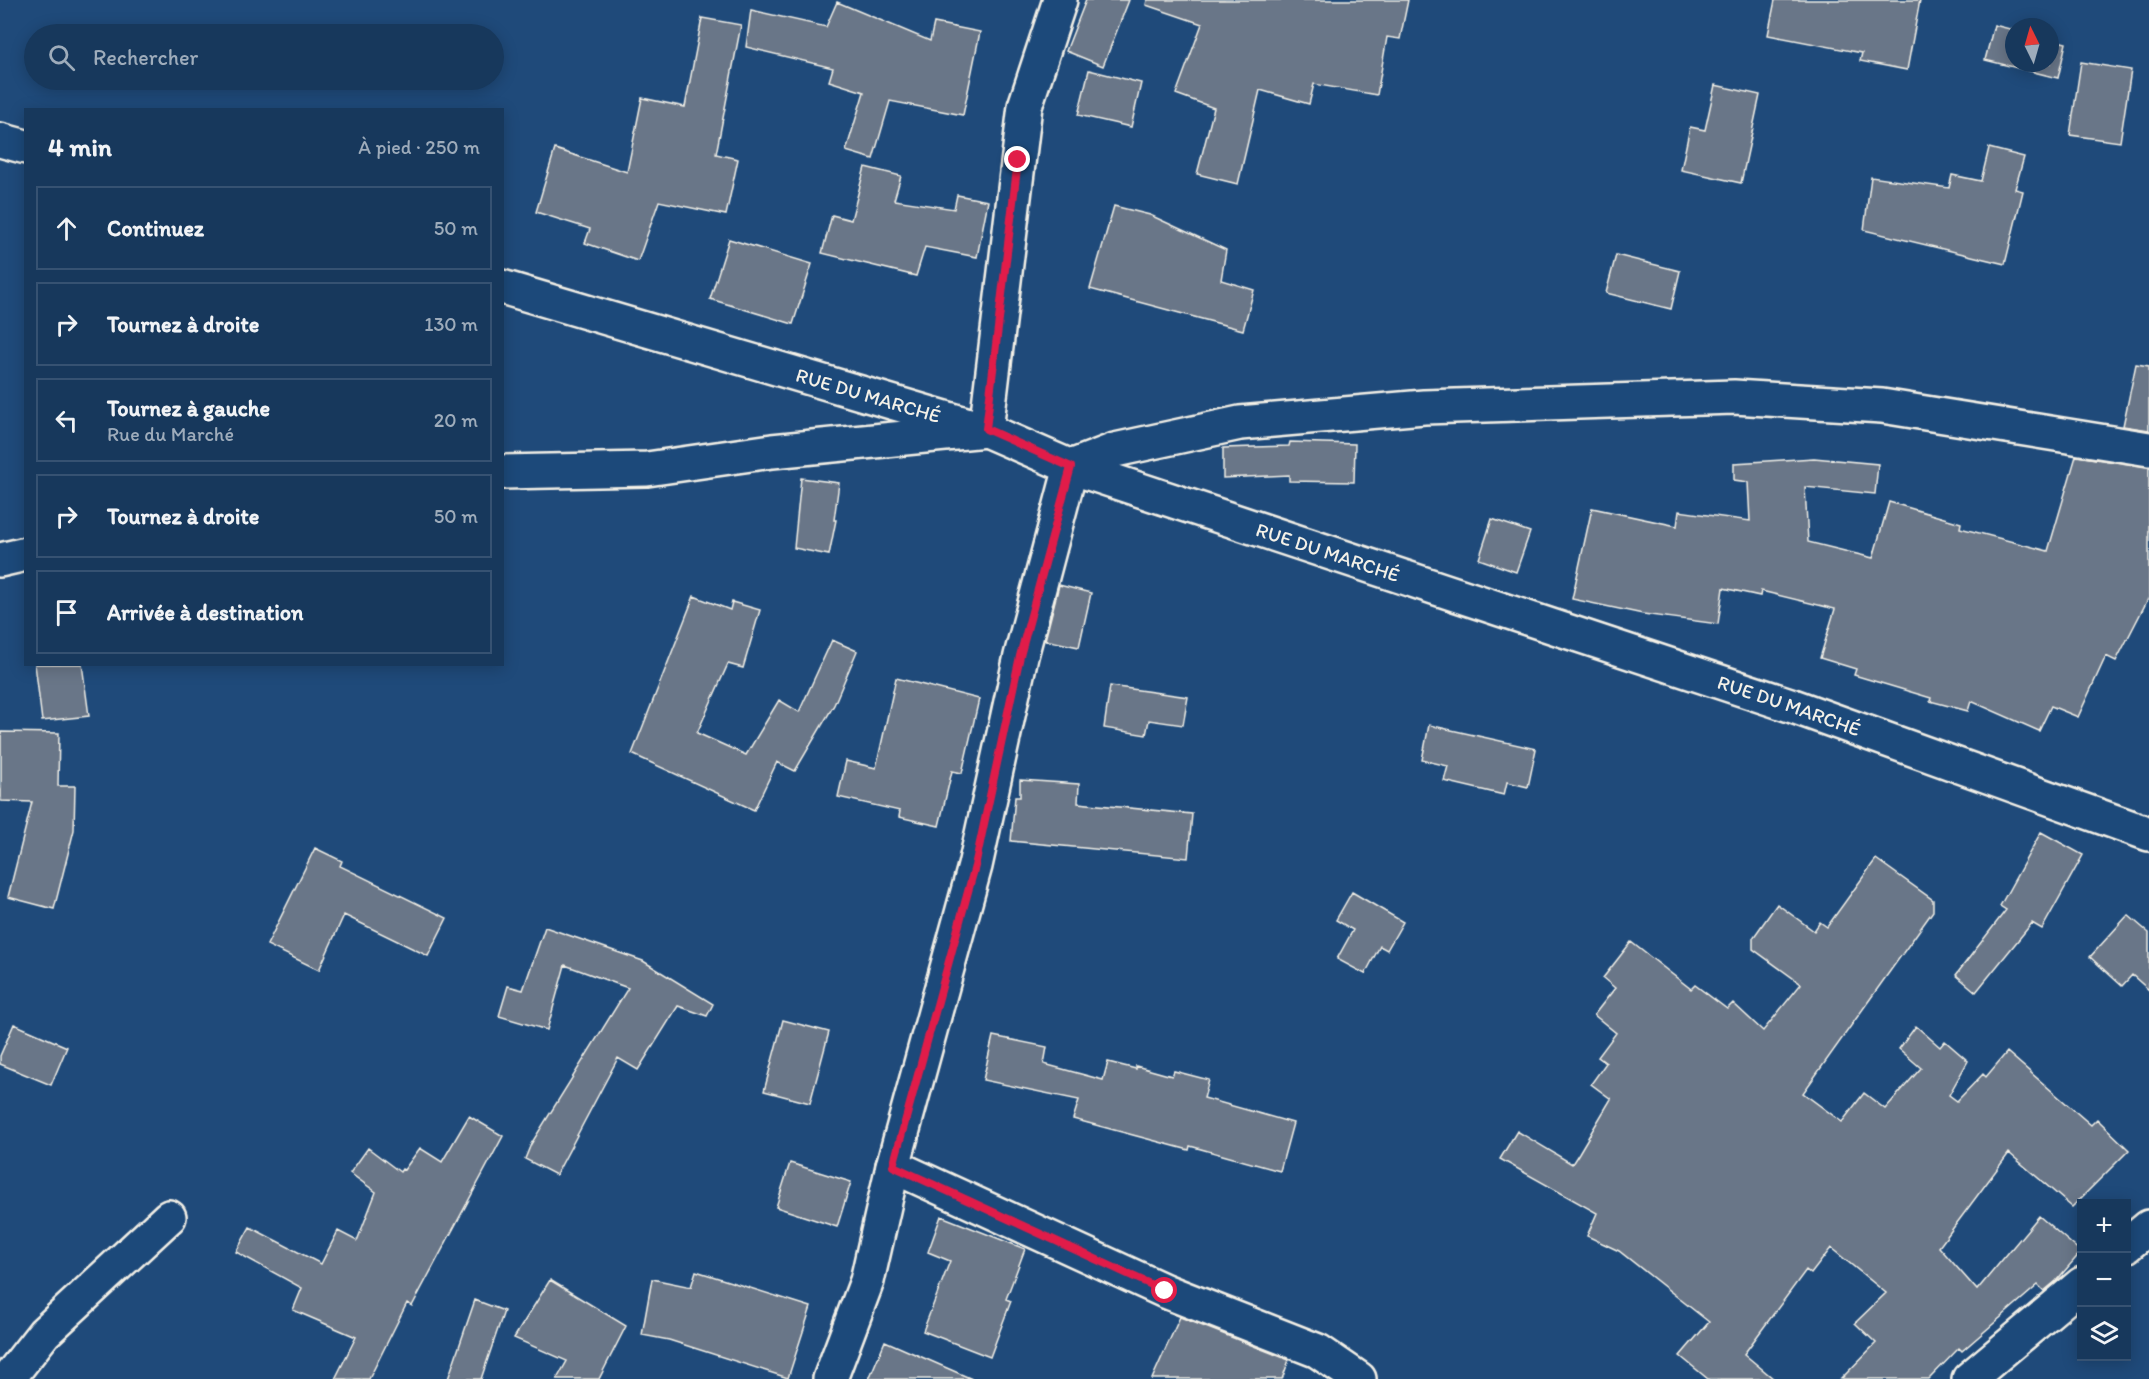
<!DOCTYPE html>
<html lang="fr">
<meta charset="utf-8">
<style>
:root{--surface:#17385c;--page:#244365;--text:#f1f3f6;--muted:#9eacbb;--line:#365272}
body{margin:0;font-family:Itim,sans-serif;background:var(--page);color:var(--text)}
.controls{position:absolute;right:18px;bottom:18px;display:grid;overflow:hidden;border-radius:0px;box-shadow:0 3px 15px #0003}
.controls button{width:54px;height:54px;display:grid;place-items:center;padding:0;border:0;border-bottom:2px solid var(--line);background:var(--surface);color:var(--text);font:30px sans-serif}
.compass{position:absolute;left:2005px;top:18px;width:54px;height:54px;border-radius:50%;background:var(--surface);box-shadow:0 3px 15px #0003;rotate:355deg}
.stop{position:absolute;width:18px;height:18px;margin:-14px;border:4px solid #e11d48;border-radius:50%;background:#fff}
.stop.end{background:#e11d48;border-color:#fff;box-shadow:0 2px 6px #0008}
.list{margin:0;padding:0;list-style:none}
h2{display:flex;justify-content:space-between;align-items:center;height:78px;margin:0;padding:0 24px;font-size:26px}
h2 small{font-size:20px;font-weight:400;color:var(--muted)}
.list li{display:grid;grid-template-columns:39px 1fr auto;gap:18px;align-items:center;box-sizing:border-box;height:84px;margin:0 12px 12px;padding:0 12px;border:2px solid var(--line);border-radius:0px}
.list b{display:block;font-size:22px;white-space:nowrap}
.list p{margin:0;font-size:20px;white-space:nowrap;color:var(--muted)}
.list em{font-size:20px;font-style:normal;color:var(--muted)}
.icon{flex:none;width:33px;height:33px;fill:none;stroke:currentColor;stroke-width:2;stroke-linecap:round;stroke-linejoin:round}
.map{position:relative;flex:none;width:2149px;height:1379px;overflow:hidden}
.search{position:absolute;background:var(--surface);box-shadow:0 3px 15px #0003;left:24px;top:24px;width:480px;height:66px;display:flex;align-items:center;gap:15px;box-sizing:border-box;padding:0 21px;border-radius:33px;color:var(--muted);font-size:22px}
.panel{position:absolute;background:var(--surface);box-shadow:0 3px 15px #0003;left:24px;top:108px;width:480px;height:558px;border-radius:0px}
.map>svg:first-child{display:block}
</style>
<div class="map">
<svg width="2149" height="1379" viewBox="0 0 2149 1379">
<rect width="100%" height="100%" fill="#1f4a7a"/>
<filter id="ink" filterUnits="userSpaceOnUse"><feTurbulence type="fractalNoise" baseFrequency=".0167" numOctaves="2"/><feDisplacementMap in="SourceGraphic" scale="12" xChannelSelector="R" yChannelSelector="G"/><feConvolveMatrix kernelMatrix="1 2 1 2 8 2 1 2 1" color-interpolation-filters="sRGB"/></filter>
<g filter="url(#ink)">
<!-- building -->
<path fill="#697688" stroke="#f4f1e8" stroke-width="1.5" d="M1086,0H1129L1103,66L1066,51Z
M1147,0H1408L1400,39L1387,37L1377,95L1314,84L1309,104L1260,90L1238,184L1197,174L1214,108L1176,94L1202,24L1146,5Z
M1775,0H1920L1907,70L1860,61L1862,53L1768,35Z
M837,2L930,41L934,23L980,32L963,115L890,101L873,159L846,151L864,92L829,81L833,68L746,47L751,10L826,27Z
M702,18L741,25L716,154L738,159L726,215L659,201L638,261L585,243L590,229L536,212L555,149L627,172L642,98L685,107Z
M1994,25L2014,30V63H2050V39L2066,43L2058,78L1985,60Z
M2081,62L2131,70L2120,142L2070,135Z
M1089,70L1141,83L1131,127L1078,115Z
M1715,85L1760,95L1741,183L1681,170L1690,127L1705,130Z
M1989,148L2024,157L2015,189L2023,191L2005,264L1864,230L1871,177L1949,188L1952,175L1981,181Z
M865,167L901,176L894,200L954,209L957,195L988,201L977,257L925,247L916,276L822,253L832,215L851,220Z
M1114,206L1150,215L1226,250L1221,280L1254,290L1243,330L1090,289Z
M729,239L812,264L793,324L710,299Z
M1616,255L1680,271L1671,309L1606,293Z
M2136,364L2149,366V430L2123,426Z
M1290,442L1355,444L1354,482L1289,481V475L1223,478V448L1289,446Z
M2076,456L2149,467V597L2116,661L2106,656L2078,717L2051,706L2039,731L1971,701L1968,711L1930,701L1931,698L1854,675L1856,669L1820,658L1835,609L1761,591L1760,596L1723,588L1718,624L1643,614L1572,599L1592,508L1677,526L1679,511L1750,521L1748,482L1734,480V463L1814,458L1878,464L1875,494L1805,487L1808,542L1873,558L1889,502L1961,523L1960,528L2048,551Z
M801,478L839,483L834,520H836L829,555L794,548Z
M1492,519L1530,532L1516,572L1479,559Z
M1059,585L1091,593L1079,647L1045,640Z
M694,596L730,610L732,602L760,610L743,668L728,664L697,733L746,755L779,700L799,712L832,640L857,651L834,705L795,771L777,762L754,810L632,754Z
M35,664H82L89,716L42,721Z
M896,678L979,699L962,773L952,771L939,826L899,817L900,811L838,797L846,761L876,768Z
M1110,686L1188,697L1183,725L1149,720L1146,735L1104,728Z
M1429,725L1536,749L1528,787L1507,782L1504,795L1444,781L1448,766L1422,760Z
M1,732L59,733L58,786H75L74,830L54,909L8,897L32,802L1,801Z
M1020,780L1079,784L1078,803L1192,814L1188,858L1011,841L1015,797H1020Z
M2041,832L2083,855L2042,929L2032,923L1976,992L1956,975L2006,910L2000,906Z
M315,848L342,861L340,866L447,918L428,956L344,915L319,970L267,945Z
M1876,859L1933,900V911L1803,1093L1842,1122L1864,1093L1885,1109L1921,1068L1899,1049L1916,1026L1940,1047L1945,1041L1968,1061L1949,1095L1957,1101L1983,1074L1986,1077L2007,1052L2091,1125L2097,1119L2129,1150L2072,1207L2009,1153L1939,1247L1977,1290L2039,1216L2081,1252L2056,1281L2044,1291L2038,1285L1962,1351L1959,1348L1929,1379H1841L1876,1343L1855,1323L1886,1293L1831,1248L1811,1274L1806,1270L1744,1354L1774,1379H1708L1680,1356L1709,1322L1619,1251L1587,1236L1597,1213L1500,1159L1517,1131L1572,1164L1579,1153L1611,1099L1591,1084L1606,1063L1598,1057L1616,1033L1594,1015L1615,988L1603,978L1631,942L1691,989L1695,985L1727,1009L1733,1003L1763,1031L1801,984L1753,949V938L1777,904L1814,931L1820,922L1827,927Z
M1352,892L1403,922L1387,950L1380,946L1365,974L1337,959L1353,930L1336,920Z
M2128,915L2149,933V990L2132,975L2122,986L2090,957Z
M545,927L643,961L713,1004L707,1016L678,1006L638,1070L618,1058L556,1175L525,1159L531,1144L628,988L565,965L547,1030L499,1016L508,986L523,990Z
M783,1020L829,1032L810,1103L764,1091Z
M14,1024L67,1047L51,1085L0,1064V1056Z
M993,1036L1047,1047L1044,1064L1103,1080L1108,1062L1136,1069V1066L1172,1076L1174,1071L1209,1080L1204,1098L1293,1123L1280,1171L1190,1146L1189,1150L1073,1119L1079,1100L983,1080Z
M469,1116L503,1136L412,1306L407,1303L369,1379H335L356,1337L293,1310L302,1288L236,1252L250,1227L321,1264L338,1231L357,1241L376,1192L350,1173L368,1148L400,1172L402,1169L404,1170L420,1148L442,1162Z
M790,1163L851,1182L837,1227L776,1207Z
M941,1216L1025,1249L1006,1299L1011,1301L990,1357L923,1331L950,1261L928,1252Z
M696,1271L811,1307L788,1378L669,1340L642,1335L652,1279L691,1287Z
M550,1280L626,1326L599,1379H557L567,1361L514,1338Z
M475,1300L504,1311L481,1379H448Z
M1180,1317L1289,1360L1282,1379H1152Z
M885,1341L972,1379H869Z"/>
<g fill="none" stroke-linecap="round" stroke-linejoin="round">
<!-- minor casing -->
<g stroke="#f4f1e8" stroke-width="38">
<g id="minor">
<path d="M0,140L26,147"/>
<path id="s1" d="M502,287L986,430L1071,467L1793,706L2149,834"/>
<path d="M502,472L647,469L772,451L986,430L1025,106L1060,0"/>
<path d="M0,560L26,554"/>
<path d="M893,1166L1165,1291L1318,1351L1359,1379"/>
<path d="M2126,1246L2149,1227"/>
<path d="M8,1379L44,1333L169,1217"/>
<path d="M830,1379L867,1281L893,1166L975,866L1021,656L1071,467L1115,450L1240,423L1424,407L1734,397L1882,406L2149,449"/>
<path d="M1969,1379L2082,1284"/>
</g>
</g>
<!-- minor -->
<use href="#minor" stroke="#1f4a7a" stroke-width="33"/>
</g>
</g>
<g fill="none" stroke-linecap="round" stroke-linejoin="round" filter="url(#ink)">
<!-- route -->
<path stroke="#e11d48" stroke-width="8" d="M1018,160L986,429L1071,467L1020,656L975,866L893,1166L1165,1291"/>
</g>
<g text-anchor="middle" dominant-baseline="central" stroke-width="6" stroke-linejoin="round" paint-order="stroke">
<!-- street labels -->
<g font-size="20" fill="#f4f1e8" stroke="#1f4a7a">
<text stroke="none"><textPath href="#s1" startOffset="382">RUE DU MARCHÉ</textPath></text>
<text stroke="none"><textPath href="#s1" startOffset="868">RUE DU MARCHÉ</textPath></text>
<text stroke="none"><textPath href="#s1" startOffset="1354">RUE DU MARCHÉ</textPath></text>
</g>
</g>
</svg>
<div class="controls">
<button>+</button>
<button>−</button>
<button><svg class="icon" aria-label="layers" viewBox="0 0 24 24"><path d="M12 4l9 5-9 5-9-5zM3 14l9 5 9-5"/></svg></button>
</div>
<svg class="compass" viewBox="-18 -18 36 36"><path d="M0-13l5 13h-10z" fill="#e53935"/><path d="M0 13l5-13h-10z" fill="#9eacbb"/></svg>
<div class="stop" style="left:1165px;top:1291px"></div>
<div class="stop end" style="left:1018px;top:160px"></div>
<div class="search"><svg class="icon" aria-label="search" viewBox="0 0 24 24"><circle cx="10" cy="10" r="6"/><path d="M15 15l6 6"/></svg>Rechercher</div>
<section class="panel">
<h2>4 min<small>À pied · 250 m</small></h2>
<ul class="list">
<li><svg class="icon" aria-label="ahead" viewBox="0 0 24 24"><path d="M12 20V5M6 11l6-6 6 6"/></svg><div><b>Continuez</b></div><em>50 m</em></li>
<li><svg class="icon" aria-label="right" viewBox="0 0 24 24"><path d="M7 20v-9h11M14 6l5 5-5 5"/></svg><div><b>Tournez à droite</b></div><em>130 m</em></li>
<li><svg class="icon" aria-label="left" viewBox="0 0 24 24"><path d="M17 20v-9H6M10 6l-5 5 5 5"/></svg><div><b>Tournez à gauche</b><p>Rue du Marché</p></div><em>20 m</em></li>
<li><svg class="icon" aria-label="right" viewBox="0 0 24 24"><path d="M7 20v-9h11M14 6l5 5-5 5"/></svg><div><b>Tournez à droite</b></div><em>50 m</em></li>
<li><svg class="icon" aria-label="arrive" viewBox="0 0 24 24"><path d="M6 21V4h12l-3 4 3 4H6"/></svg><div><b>Arrivée à destination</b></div></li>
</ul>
</section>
</div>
